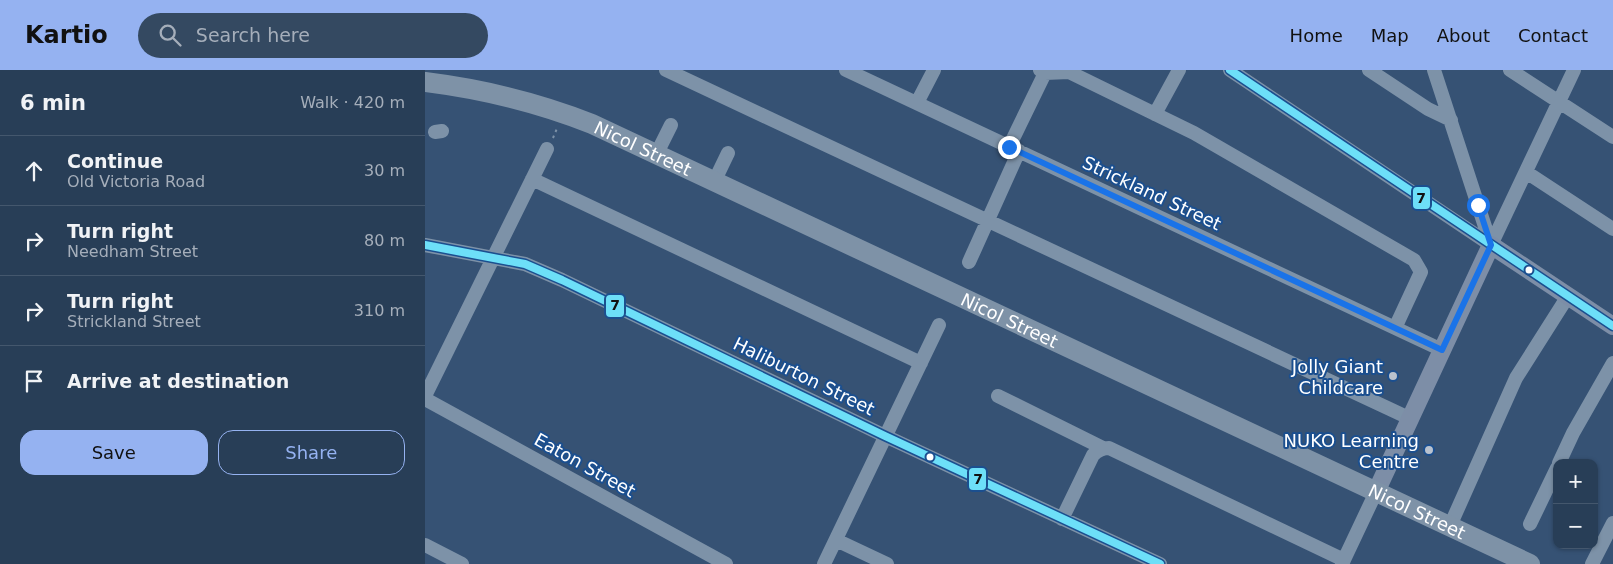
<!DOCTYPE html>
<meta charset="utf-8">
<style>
:root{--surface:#283e57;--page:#344961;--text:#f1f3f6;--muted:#a5aeba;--line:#44576d;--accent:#95b2f1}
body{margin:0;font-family:"DejaVu Sans",sans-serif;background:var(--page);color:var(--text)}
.controls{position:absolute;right:15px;bottom:15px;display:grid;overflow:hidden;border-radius:10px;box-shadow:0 1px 4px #0004}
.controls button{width:45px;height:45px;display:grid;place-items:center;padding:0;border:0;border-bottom:1px solid var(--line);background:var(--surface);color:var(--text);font:25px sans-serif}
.stop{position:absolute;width:15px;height:15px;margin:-11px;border:4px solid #1a73e8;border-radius:50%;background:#fff}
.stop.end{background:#1a73e8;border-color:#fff;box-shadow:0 1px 5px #0008}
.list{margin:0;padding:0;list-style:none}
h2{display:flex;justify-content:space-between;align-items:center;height:65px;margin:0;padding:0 20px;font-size:21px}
h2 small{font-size:16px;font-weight:400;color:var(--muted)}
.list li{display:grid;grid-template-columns:32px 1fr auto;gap:15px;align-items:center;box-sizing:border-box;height:70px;padding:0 20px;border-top:1px solid var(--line)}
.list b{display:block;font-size:19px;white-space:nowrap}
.list p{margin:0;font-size:16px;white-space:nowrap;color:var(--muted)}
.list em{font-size:16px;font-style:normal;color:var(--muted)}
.actions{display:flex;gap:10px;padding:15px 20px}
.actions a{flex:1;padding:11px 0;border:1px solid var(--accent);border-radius:15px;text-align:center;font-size:18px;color:var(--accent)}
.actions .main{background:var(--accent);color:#111}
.icon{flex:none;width:28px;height:28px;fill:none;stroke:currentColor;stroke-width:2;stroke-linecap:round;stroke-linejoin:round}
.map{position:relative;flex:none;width:1188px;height:494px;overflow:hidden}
header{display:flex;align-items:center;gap:30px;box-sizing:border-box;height:70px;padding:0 25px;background:var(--accent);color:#111}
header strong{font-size:24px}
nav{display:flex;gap:28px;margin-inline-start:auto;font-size:18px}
.search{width:350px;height:45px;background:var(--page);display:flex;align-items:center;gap:12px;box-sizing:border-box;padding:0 18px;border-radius:28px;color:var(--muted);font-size:19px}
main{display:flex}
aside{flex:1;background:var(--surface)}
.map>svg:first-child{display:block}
</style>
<header>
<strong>Kartio</strong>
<div class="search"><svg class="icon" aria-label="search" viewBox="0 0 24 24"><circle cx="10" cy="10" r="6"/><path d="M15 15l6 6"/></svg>Search here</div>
<nav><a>Home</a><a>Map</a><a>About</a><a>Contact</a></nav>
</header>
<main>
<aside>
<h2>6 min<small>Walk · 420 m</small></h2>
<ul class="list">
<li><svg class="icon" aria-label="ahead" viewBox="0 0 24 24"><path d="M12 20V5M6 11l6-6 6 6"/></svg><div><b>Continue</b><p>Old Victoria Road</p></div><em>30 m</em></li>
<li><svg class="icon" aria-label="right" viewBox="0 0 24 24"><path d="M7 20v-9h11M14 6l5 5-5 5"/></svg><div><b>Turn right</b><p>Needham Street</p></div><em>80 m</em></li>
<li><svg class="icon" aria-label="right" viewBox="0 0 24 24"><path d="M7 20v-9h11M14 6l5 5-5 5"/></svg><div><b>Turn right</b><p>Strickland Street</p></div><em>310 m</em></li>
<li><svg class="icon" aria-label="arrive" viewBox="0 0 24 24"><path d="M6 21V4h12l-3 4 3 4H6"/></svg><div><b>Arrive at destination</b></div></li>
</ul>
<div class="actions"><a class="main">Save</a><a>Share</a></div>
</aside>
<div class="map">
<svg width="1188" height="494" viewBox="0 0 1188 494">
<rect width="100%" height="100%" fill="#365274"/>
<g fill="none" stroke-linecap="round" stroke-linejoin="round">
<!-- path -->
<path stroke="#7d92a8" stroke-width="2" stroke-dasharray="2.5 4" stroke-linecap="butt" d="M128,68L133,56"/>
<!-- minor -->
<path stroke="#7d92a8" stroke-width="14" d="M241,0L984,348
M421,0L1017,280
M805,0L1066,175
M944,0L1003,39L1026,50
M1009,0L1066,175
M1085,0L1188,67
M620,3L644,2L769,63L989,190L996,202L970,258
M494,34L495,27L509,0
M730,44L754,0
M10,62L17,61
M584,77L620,3L615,0
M232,83L246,55
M1101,102L1188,159
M107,109L496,293
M290,110L303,83
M0,175L100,194L137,210L460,366L735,494
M1066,175L1149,0
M544,192L594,81
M0,326L122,79
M573,326L678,378
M0,329L301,494
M1134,393L1148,363L1188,293
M637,449L668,385C673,380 677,378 684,378L919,490
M1105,454L1132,398
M1025,456L1091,308L1143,226
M411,470L462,494
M0,475L37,494
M399,494L514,255
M917,494L951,422
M1167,494L1188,453"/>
<!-- major -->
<path stroke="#7d8ea7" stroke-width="18" d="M951,422L1066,175L1188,256"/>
<!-- highway -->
<path stroke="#7e92a7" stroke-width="20" id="s1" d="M0,12C56,19 114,33 167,54L1105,494"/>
<!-- bus-1 casing -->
<g stroke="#1b4f8f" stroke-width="11">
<path id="bus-1" d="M805,0L1188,256
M0,175L100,194L137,210L460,366L735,494"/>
</g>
<!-- bus-1 -->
<use href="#bus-1" stroke="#6ddff8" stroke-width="8"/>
</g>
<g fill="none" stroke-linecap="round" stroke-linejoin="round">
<!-- route -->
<path stroke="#1a73e8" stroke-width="6" d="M584,77L1017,280L1066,175L1053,135"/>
</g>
<!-- markers -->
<g fill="#fff" stroke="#1b4f8f" stroke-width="2">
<circle cx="1104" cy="200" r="4.5"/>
<circle cx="505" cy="387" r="4.5"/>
</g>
<g fill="#b9c2ce" stroke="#1b4f8f" stroke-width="2">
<circle cx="968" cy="306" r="5"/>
<circle cx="1004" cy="380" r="5"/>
</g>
<g text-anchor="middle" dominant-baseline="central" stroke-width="4" stroke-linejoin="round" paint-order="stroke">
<!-- street labels -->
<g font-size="18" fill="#fff" stroke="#1b4f8f">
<text stroke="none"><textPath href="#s1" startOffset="229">Nicol Street</textPath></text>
<text transform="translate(727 123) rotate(25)">Strickland Street</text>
<text stroke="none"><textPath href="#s1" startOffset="634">Nicol Street</textPath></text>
<text transform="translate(379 306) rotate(26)">Haliburton Street</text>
<text transform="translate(160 395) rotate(29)">Eaton Street</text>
<text stroke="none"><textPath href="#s1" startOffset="1084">Nicol Street</textPath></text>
</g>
<!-- poi labels -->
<g font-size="18" fill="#fff" stroke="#1b4f8f" text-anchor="end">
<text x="958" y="296">Jolly Giant<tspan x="958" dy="21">Childcare</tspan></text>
<text x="994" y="370">NUKO Learning<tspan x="994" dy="21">Centre</tspan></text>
</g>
</g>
<g stroke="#1b4f8f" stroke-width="2">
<rect x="987" y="116" width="19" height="24" rx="5" fill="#6ddff8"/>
<rect x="180" y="224" width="20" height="24" rx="5" fill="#6ddff8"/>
<rect x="543" y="397" width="19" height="24" rx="5" fill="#6ddff8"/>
</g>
<g font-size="14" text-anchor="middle" font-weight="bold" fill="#111">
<text x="996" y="133">7</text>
<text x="190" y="240">7</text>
<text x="553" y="414">7</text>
</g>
</svg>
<div class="controls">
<button>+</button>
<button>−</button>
</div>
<div class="stop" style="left:1053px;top:135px"></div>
<div class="stop end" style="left:584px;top:77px"></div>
</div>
</main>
